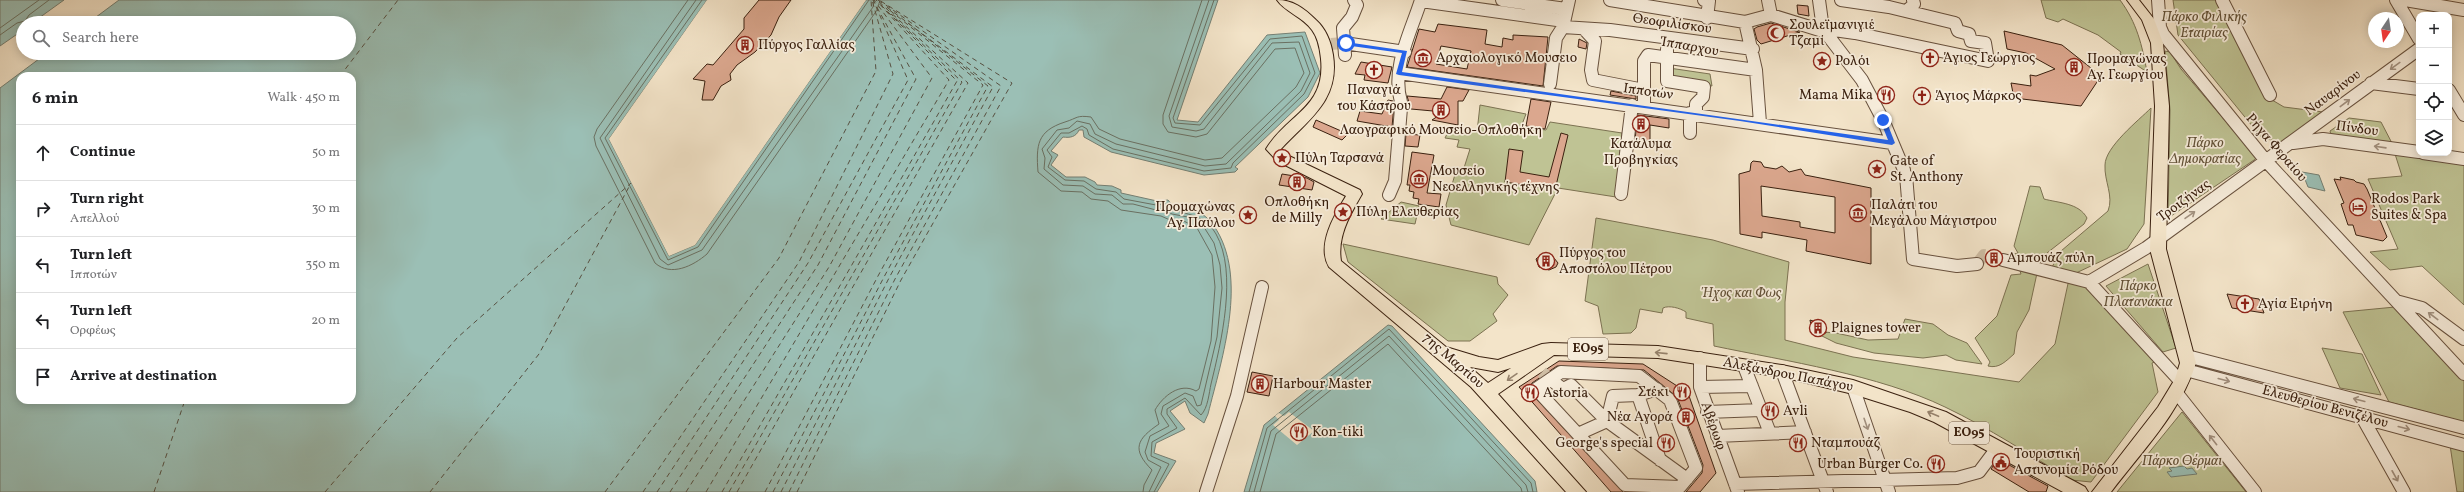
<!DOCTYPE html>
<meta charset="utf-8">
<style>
:root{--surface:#fff;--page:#f6f6f6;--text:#202124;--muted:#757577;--line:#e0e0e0}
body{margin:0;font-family:Vollkorn,serif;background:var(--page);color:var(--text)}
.controls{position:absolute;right:12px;top:12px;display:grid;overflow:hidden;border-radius:8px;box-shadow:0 2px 10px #0003}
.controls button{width:36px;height:36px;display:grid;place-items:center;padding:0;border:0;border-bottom:1px solid var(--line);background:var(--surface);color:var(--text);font:20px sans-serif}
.compass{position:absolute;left:2368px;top:12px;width:36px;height:36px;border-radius:50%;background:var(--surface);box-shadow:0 2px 10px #0003;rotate:193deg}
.stop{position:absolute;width:12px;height:12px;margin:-9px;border:3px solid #2563eb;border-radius:50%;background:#fff}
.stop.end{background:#2563eb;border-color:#fff;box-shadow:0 1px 4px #0008}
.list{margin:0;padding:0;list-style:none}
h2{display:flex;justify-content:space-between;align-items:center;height:52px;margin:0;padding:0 16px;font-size:17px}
h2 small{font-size:13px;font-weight:400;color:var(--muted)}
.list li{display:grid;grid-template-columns:26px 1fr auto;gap:12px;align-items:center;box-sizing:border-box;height:56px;padding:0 16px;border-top:1px solid var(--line)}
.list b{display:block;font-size:15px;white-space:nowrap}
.list p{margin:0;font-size:13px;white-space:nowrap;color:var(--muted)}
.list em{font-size:13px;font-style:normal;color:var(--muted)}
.icon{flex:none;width:22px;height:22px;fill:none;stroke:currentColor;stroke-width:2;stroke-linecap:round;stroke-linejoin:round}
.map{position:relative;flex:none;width:2464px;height:492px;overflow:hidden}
.search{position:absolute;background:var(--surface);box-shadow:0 2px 10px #0003;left:16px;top:16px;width:340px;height:44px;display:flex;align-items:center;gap:10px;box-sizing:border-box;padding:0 14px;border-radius:22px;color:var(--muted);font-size:15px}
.panel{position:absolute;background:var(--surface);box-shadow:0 2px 10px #0003;left:16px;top:72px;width:340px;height:332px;border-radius:12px}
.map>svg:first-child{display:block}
</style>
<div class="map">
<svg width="2464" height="492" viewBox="0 0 2464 492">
<rect width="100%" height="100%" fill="#f3e4c9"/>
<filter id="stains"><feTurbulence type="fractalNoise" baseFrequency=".005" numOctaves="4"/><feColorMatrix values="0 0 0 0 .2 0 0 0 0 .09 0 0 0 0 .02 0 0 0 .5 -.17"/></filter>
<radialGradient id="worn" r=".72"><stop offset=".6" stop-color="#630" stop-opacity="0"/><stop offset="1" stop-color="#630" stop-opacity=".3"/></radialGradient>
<!-- green -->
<path fill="#bfc394" stroke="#7c7252" d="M2041,0H2120C2137,23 2142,45 2147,72L2120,54L2121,52L2098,35L2063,19L2058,22L2046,18Z
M2173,0H2220L2267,97L2284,107L2331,113L2281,142L2262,138L2178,35Z
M2165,51L2170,52L2181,69L2257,158L2168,218L2170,110Z
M1669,68L1710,74L1712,86L1669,80Z
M1480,105L1526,114L1521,127L1546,130L1550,122L1622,133L1616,197L1558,188L1529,245L1451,225L1446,205L1456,171H1463L1470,149L1457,147L1459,140L1445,138L1450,128L1477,132Z
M2151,108L2144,224L2127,249L2076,273L2052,267L2061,251L2108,211C2114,196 2104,181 2105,165C2105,147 2139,120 2151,108Z
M2349,118L2381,122L2394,147L2331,135L2330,131Z
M2395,154L2464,163V305L2422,266L2390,270L2370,252L2398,249L2368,179L2402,176Z
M2030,186L2040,187L2044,199C2059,203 2079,203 2087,218L2084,224L2047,253L2039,264L2029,310L2017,332L2014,354C2006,361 1999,369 1988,366L1990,362L1975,338L1997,316L2011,275L2021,274L2019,268L2003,257L2018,253L2014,246Z
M1401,202L1419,206L1415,224L1381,219Z
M1596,218L1713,240L1789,262L1785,302V340L1853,357L2019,382L2055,344L2069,279L2084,282L2160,360L2152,363L2158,392L2091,482L2071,480C2030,455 1989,428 1945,407C1879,375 1786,361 1714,346L1713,324L1686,318V312C1680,308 1669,305 1663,308L1662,313L1640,309L1636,328L1631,333L1603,334L1598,306L1585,301Z
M1343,244L1497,277L1498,284L1508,295L1493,314L1497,321L1470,341H1448L1348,262Z
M2148,264L2176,348L2163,352L2106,286Z
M2395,307L2464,381V422L2389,402L2343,312Z
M1905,319L1933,324L1948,335L1967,343L1982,364L1956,360L1946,355L1923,358L1874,353L1836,343L1812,331L1836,333L1868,340L1898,339Z
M2322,348L2362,354L2381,395L2340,388Z
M2182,412L2246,492H2117Z
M2450,445L2464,449V492H2457Z"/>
<!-- water -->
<path fill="#9bbfb5" stroke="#747f73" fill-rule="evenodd" d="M0,0H64L32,23H23V30L0,46Z
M119,0H707L609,139L669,256L695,245L866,0H1218L1177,120L1198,122L1267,35L1305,32L1320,73L1308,97L1235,167L1238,169L1235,172L1204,175L1111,152L1084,137L1083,130H1079C1076,137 1070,138 1063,137L1051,151L1058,155L1051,165L1066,177H1085L1095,182L1097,185L1112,186L1121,190V193L1157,201L1168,200L1172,205C1190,205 1204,212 1214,226C1249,277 1222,358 1208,414L1204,423L1190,413L1185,401L1170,411L1185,429L1156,443L1154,453L1176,461L1157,492H0V88L47,53H349V23H88ZM20,76H352V400H20Z
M2302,172L2319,175L2325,191L2308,187Z
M1388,325L1392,326L1535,481L1537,492H1244L1264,425Z
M2184,466L2187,469L2192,468L2197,474L2171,477L2167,472L2172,471L2169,468Z"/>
<!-- pier -->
<path fill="#f3e4c9" d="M707,0L708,1L611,139L670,254L694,243L864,0H866L695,245L669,256L609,139Z
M1289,412L1314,431L1297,445L1273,425L1279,420L1275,416L1279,413L1284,416Z"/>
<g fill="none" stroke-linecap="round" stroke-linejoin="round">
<!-- shore -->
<path stroke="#6a7062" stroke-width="1" d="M688,0L597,129L594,137L596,146L655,263C671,277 693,266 707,254L877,10L880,0
M696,0L600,138L660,259L668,265L702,250L873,7L874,0
M702,0L605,138L668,260L698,247L869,0
M0,28L39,0
M0,35L17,23L25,21L29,15L49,0
M1143,492L1144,485L1152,470C1131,449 1137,439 1159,424L1155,410C1163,396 1180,382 1196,391L1199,389L1211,341L1215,287L1212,255L1197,228L1182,220H1170L1161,216L1121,210L1108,201L1091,199L1082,192L1061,191L1038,172C1036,145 1037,131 1065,122C1078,118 1076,115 1091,117L1099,129L1120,139L1205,160L1222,158L1296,87L1304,73L1295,48L1275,49L1207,134L1196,137L1168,132L1163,124V115L1202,0
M1149,492L1161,467L1148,460L1145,452L1150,436L1169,426L1161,414L1163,406L1185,393L1193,396L1197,406L1201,405L1217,337L1222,288L1220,265L1214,243L1202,224L1193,218L1172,214L1163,209L1156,210L1133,204H1123L1112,195L1095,194L1083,186L1063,185L1044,169L1045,158L1042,149L1057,130L1069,128L1077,121L1090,124L1095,134L1116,144L1205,166L1226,164L1301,91L1310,73L1299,42L1272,43L1204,129L1196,131L1172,127L1169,116L1209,0
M1154,492L1169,464L1151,456L1152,442L1177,428L1167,414V409L1185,398L1201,415C1208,408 1209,393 1211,384C1221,343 1238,273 1216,234C1202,210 1183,218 1166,204L1156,205L1124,199L1116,192L1096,189L1084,181L1065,180L1048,167L1052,157L1047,150L1061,133H1069L1082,126L1087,129L1089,135L1113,149L1204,171L1231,168L1233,163L1304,94L1315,73L1302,36L1270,39L1200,125L1175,123L1173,118L1214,0
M1249,492L1267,428L1389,329L1531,483L1533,492
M1254,492L1271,431L1389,336L1526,485L1528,492
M1260,492L1276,434L1388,344L1521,488L1522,492"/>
<!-- ferry -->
<path stroke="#575041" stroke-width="1" stroke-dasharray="5 4" stroke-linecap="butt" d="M878,0L882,3
M340,76L398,0
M154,492L185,400
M325,492L457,338L631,183
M430,492L539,354L630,185
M605,492L779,258L876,71L871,0
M643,492L799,262L893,74L872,0
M657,492L808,263L908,80L874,2
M670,492L818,265L916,79L873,0
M686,492L829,267L932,78L874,0
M706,492L949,80L876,0
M722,492L957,81L881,5
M729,492L962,82L891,14
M737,492L968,83L877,0
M765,492L878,276L983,85L887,8
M773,492L884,277L988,86L908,23
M781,492L889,278L993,87L884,5
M789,492L895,279L1001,86L883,3
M797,492L901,280L1012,83L879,0"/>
</g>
<!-- building -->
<path fill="#dba78e" stroke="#3a200f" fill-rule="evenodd" d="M759,0H791L779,17L771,35L755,52L737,65L730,74L731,80L721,86L713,100H702L705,81L693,79L707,64L713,65L744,29V18Z
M1797,5L1808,6L1809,16L1798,14Z
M1771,23L1799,32H1800L1761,44L1757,40L1754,29L1757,27Z
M1438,24L1487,30L1485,44L1502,47L1503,38L1513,40V35L1548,37L1543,86L1407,67L1419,29L1435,32ZM1441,46L1471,51L1467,69L1436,64Z
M2004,31L2062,45L2101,76L2081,106L2014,98L2011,83L2031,86L2030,75L2036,76L2055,69L2026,53L2007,49Z
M1579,39L1587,43L1586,49L1578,47Z
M1361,62L1392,67L1388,83L1364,80L1365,75L1355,74Z
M1447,87L1469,90L1463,101H1458V125L1432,120L1444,112L1411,109L1407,96L1441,99Z
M1611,91L1636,96V99L1610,95Z
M1531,99L1551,102L1545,129L1526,126Z
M1388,100L1393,101L1394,105L1392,127L1357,121L1360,111L1382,114Z
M1638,115L1669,119V128L1650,125V141L1635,139Z
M1316,120L1348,134L1342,140L1313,127Z
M1561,133L1568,135L1555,190L1505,182L1509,149L1523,151L1520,172L1549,177Z
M1406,134L1420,135L1418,147L1405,146Z
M1412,152L1434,155L1427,193L1441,194L1439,207L1418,204L1419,199L1413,198L1414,192L1409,191L1410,185H1407Z
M1753,161L1761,162L1764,167L1776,169L1782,166L1789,172L1801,169L1805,175L1871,188V264L1806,251L1807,240L1762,232V238L1740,234L1739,174L1750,171L1751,163ZM1761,186L1835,197V233L1800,227V222L1762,216Z
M1282,174L1307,178L1314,182L1312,190L1279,185Z
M2340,177L2354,180L2356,182L2364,184L2367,189L2387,237L2383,241L2356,235L2353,225H2348L2341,204L2344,203L2334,179L2341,180Z
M1541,255L1554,258L1558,263L1556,267L1549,270L1539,267L1536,259Z
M2227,294L2259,299L2264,313L2232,308Z
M1810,320L1823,324L1826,333L1812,331Z
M1559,361L1643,364L1688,393L1716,473L1700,492H1686L1702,473L1703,465L1677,397L1644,370L1557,366L1532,383L1529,391L1623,492H1611L1519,387Z
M1252,372L1273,376L1269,396L1247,392Z
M1998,459L2048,486L2046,492H2029L1991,469Z"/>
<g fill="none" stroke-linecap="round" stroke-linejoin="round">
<!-- minor-tunnel -->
<path stroke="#cebda4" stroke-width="12" stroke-dasharray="12 6" stroke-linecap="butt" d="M1331,44L1344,43
M1977,264L1984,255L2003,260
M1542,372L1551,380"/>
<!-- minor casing -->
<g stroke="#68513e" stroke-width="14">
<path id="minor" d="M1502,0L1566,9
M1610,0L1745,22L1771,15
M1704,0L1709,1L1707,18
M1768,0L1771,15
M1819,0L1823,29L1862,80L1883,120L1904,170
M2158,0L2160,27L2163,34L2266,161L2464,374
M2222,0L2270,95
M2396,0L2419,39
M2405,0L2464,10
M1421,1L1564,21
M1907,11L1914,4L1913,0
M1771,15L1826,32L1834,30L1855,33L1988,61L1985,43L1971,41L1969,34L1958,31L1955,23L1889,7L1841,0
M1745,22L1756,70L1760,123
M1563,27L1610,30L1753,49
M1584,29L1595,41L1591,70L1593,80L1644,90
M1344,43L1405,52
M1667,49V81L1704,87L1703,97L1696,104V114
M1345,55L1343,28L1352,17L1357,5L1354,0
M1399,73L1892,143
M2371,83L2419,89
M1550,84L1556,38L1563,27L1569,0
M2449,90L2464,115
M1401,102C1391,68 1411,32 1421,0
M1644,107V61L1648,55L1756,70
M1690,113V133
M2293,143L2323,139L2419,152
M2423,153L2464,159
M1906,175L1913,259L1957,266L1977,264
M1621,194L1632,105
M1389,195L1395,181L1401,108
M2003,260L2089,282L2146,248L2419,49
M2089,282L2181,382
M2396,301L2422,308L2464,339
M2187,356L2464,428
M1700,358V387L1738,492
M1744,366L1770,433
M2186,370L2464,445
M1782,371L1827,492
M1561,372L1639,376L1670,400L1696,468L1680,487L1625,485L1536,389Z
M1551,380L1563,389L1571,385L1607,421
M1700,387L1752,386
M1853,387L1889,492
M2176,392L2255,492
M1638,395L1660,460
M1707,412L1761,410
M2362,417L2404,492
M1607,421L1613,396L1638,395L1657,389
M1578,434L1607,421L1687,479
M1717,436L1805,432
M1735,484L1957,478L1979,472L1997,448
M1206,492L1237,396L1262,287"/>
</g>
<!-- major casing -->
<g stroke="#3a200f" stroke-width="2">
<path id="major" d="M1277,0C1293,0 1304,8 1316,20C1326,29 1331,42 1333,55C1340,100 1309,119 1281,149L1287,155L1360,190L1362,194C1350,215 1337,236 1341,261L1446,347L1479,357L1498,360L1542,344L1551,343L1658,346L1782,365L1853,380L1946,412L2085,487L2088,492H2063L1934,422L1910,412L1853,394L1782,377L1658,358L1554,355L1498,394L1586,492H1566L1471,387L1329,267C1316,245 1335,214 1346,196L1277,161L1266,149C1287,114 1326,108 1321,59C1320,49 1318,38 1312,30C1303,17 1285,12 1277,0ZM1470,367L1498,372L1511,368L1488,383Z
M2127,0H2139L2154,19L2163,43L2169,106L2166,249L2196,363C2180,413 2142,451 2111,492H2092L2158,407L2175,379L2180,363L2150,249L2155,106L2151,43L2142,20Z"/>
</g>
<!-- minor -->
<use href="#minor" stroke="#f7eddc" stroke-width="12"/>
<!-- major -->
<use href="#major" fill="#f3e4c9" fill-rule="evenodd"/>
</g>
<!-- one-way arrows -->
<defs><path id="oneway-shaft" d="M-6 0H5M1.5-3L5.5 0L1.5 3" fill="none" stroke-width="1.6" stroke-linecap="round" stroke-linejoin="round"/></defs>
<g stroke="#a29180">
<use href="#oneway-shaft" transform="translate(2395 66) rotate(144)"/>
<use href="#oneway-shaft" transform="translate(2345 103) rotate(-37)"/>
<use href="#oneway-shaft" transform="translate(2380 147) rotate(-172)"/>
<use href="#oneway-shaft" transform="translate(2190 215) rotate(-35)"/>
<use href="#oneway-shaft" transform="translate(2433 316) rotate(-143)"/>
<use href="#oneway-shaft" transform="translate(2224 380) rotate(15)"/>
<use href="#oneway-shaft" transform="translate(2359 400) rotate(-165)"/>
<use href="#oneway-shaft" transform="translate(1866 424) rotate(71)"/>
<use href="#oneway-shaft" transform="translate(2404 428) rotate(15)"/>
<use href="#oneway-shaft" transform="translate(2213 440) rotate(-128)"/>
<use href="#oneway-shaft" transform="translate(2395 476) rotate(61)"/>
</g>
<g stroke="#96826c">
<use href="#oneway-shaft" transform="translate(1661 353) rotate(-174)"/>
<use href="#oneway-shaft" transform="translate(1512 377) rotate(145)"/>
<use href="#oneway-shaft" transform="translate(1933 414) rotate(-157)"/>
</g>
<!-- route -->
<path fill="#2563eb" d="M1346,42L1407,51L1402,72L1888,140L1880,120L1883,118L1886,120L1895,143L1892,145L1740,121L1399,75L1396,74L1402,53L1344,45Z"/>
<!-- icons -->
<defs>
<g id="mosque-ring" transform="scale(0.9)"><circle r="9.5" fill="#f7eddc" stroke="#8f2418" stroke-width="1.5"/><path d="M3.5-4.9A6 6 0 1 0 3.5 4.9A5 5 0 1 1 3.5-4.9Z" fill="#8f2418"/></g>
<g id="building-ring" transform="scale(0.9)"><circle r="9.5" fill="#f7eddc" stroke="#8f2418" stroke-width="1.5"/><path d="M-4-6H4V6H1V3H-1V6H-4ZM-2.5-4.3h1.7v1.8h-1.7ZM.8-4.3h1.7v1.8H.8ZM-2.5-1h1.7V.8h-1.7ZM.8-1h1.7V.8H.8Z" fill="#8f2418"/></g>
<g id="museum-ring" transform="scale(0.9)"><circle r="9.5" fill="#f7eddc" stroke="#8f2418" stroke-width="1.5"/><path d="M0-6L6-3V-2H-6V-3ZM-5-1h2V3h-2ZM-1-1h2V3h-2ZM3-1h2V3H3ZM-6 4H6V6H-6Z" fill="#8f2418"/></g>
<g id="church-ring" transform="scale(0.9)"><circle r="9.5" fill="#f7eddc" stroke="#8f2418" stroke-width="1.5"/><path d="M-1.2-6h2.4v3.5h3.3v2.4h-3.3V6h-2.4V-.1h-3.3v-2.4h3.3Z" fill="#8f2418"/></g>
<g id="sight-ring" transform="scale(0.9)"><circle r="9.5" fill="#f7eddc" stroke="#8f2418" stroke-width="1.5"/><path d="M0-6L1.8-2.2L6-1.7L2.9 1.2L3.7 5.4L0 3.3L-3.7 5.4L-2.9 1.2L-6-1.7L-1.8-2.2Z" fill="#8f2418"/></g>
<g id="restaurant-ring" transform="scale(0.9)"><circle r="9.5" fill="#f7eddc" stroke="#8f2418" stroke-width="1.5"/><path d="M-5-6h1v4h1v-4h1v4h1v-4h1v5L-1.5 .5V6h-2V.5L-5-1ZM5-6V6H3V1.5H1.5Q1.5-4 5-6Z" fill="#8f2418"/></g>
<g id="hotel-ring" transform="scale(0.9)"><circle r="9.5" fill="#f7eddc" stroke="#8f2418" stroke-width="1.5"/><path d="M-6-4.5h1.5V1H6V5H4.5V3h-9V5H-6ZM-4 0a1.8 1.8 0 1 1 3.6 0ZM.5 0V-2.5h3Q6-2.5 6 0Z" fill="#8f2418"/></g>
<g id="civic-ring" transform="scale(0.9)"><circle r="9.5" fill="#f7eddc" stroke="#8f2418" stroke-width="1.5"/><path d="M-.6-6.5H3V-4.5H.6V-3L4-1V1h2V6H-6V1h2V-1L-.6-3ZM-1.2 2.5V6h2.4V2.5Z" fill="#8f2418"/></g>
</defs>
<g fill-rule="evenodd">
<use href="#mosque-ring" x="1776" y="33"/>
<use href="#building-ring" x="745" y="45"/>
<use href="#museum-ring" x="1423" y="58"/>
<use href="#church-ring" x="1930" y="58"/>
<use href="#sight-ring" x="1822" y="61"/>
<use href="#building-ring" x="2074" y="67"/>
<use href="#church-ring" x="1374" y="70"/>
<use href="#restaurant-ring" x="1886" y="95"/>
<use href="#church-ring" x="1922" y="96"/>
<use href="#building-ring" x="1441" y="110"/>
<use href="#building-ring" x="1641" y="124"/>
<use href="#sight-ring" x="1282" y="158"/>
<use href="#sight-ring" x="1877" y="169"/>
<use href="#museum-ring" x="1419" y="179"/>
<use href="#building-ring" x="1297" y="182"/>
<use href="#hotel-ring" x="2358" y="207"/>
<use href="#sight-ring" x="1343" y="212"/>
<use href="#museum-ring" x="1858" y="213"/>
<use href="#sight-ring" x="1248" y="215"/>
<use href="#building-ring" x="1994" y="258"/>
<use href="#building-ring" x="1546" y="261"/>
<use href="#church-ring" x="2245" y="304"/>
<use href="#building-ring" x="1818" y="328"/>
<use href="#building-ring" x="1260" y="384"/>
<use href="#restaurant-ring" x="1682" y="392"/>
<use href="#restaurant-ring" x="1530" y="393"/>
<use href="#restaurant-ring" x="1770" y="411"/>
<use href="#building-ring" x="1686" y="417"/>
<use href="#restaurant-ring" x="1299" y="432"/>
<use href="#restaurant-ring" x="1666" y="443"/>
<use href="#restaurant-ring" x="1798" y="443"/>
<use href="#civic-ring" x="2001" y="462"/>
<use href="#restaurant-ring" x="1936" y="464"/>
</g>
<g text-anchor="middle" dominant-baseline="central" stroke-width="3.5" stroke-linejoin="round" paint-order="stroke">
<!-- shield labels -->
<g fill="#f7eddc" stroke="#735e4c" stroke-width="1">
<rect x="1568" y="338" width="40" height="22" rx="3"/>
<rect x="1949" y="422" width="40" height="22" rx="3"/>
</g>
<g font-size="13" font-weight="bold" fill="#3a200f">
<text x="1588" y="349">ΕΟ95</text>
<text x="1969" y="433">ΕΟ95</text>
</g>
<!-- park labels -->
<g font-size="14" font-style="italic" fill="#625137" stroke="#f7eddc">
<text x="2204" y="17">Πάρκο Φιλικής<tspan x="2204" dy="16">Εταιρίας</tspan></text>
<text x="2205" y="143">Πάρκο<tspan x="2205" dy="16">Δημοκρατίας</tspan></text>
<text x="2138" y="286">Πάρκο<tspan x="2138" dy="16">Πλατανάκια</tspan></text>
<text x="1742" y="293">Ήχος και Φως</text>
<text x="2182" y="461">Πάρκο Θέρμαι</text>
</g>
<!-- street labels -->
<g font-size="14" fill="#3a200f" stroke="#f7eddc">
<text transform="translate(1672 24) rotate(8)">Θεοφιλίσκου</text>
<text transform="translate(1690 47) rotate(10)">Ίππαρχου</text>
<text transform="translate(1648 92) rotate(8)">Ιπποτών</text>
<text transform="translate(2333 93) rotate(-37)">Ναυαρίνου</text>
<text transform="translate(2357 129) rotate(8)">Πίνδου</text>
<text transform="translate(2276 148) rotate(49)">Ρήγα Φεραίου</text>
<text transform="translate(2184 201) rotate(-36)">Τροιζήνας</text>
<text transform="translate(1453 361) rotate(41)">7ης Μαρτίου</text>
<text transform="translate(1788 375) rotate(11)">Αλεξάνδρου Παπάγου</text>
<text transform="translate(2325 407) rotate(15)">Ελευθερίου Βενιζέλου</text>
<text transform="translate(1713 426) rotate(70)">Αβέρωφ</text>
</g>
<!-- poi labels -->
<g font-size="14" fill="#3a200f" stroke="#f7eddc" text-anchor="start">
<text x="1789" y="25">Σουλεϊμανιγιέ<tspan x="1789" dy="16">Τζαμί</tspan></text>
<text x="758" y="45">Πύργος Γαλλίας</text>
<text x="1436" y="58">Αρχαιολογικό Μουσειο</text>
<text x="1943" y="58">Άγιος Γεώργιος</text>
<text x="2087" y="59">Προμαχώνας<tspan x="2087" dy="16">Αγ. Γεωργίου</tspan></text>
<text x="1835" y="61">Ρολόι</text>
<text x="1374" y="90" text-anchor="middle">Παναγιά<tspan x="1374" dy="16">του Κάστρου</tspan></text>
<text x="1873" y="95" text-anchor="end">Mama Mika</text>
<text x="1935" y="96">Άγιος Μάρκος</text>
<text x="1441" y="130" text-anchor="middle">Λαογραφικό Μουσείο-Οπλοθήκη</text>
<text x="1641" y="144" text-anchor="middle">Κατάλυμα<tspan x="1641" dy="16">Προβηγκίας</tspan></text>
<text x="1295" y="158">Πύλη Ταρσανά</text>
<text x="1890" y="161">Gate of<tspan x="1890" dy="16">St. Anthony</tspan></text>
<text x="1432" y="171">Μουσείο<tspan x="1432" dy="16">Νεοελληνικής τέχνης</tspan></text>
<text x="2371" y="199">Rodos Park<tspan x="2371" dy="16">Suites &amp; Spa</tspan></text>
<text x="1297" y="202" text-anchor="middle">Οπλοθήκη<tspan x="1297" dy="16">de Milly</tspan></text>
<text x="1871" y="205">Παλάτι του<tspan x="1871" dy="16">Μεγάλου Μάγιστρου</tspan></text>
<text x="1235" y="207" text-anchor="end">Προμαχώνας<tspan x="1235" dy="16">Αγ. Παύλου</tspan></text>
<text x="1356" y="212">Πύλη Ελευθερίας</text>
<text x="1559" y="253">Πύργος του<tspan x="1559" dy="16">Αποστόλου Πέτρου</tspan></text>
<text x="2007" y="258">Αμπουάζ πύλη</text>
<text x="2258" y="304">Αγία Ειρήνη</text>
<text x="1831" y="328">Plaignes tower</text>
<text x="1273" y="384">Harbour Master</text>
<text x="1669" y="392" text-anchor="end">Στέκι</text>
<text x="1543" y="393">Astoria</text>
<text x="1783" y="411">Avli</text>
<text x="1673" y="417" text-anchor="end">Νέα Αγορά</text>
<text x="1312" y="432">Kon-tiki</text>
<text x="1653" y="443" text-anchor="end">George's special</text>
<text x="1811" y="443">Νταμπουάζ</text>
<text x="2014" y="454">Τουριστική<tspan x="2014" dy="16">Αστυνομία Ρόδου</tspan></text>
<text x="1923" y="464" text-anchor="end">Urban Burger Co.</text>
</g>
</g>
<rect width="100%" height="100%" filter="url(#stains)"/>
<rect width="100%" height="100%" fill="url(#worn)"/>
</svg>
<div class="controls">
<button>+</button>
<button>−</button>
<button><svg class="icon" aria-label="locate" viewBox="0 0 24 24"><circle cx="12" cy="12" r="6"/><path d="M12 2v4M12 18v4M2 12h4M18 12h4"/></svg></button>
<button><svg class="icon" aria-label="layers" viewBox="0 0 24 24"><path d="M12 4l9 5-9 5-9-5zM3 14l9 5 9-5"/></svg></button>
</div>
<svg class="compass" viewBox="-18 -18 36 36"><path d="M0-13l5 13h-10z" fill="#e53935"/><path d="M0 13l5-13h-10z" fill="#757577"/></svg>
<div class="stop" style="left:1346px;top:43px"></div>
<div class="stop end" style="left:1883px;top:120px"></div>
<div class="search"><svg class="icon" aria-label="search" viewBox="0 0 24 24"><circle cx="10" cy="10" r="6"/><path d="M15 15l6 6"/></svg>Search here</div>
<section class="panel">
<h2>6 min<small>Walk · 450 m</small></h2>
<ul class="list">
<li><svg class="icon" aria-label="ahead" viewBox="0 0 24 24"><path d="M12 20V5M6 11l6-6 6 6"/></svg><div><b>Continue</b></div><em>50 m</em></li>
<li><svg class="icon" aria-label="right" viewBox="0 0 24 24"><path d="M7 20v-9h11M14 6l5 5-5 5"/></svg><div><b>Turn right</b><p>Απελλού</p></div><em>30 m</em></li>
<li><svg class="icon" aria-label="left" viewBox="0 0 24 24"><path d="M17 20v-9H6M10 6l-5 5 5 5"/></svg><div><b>Turn left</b><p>Ιπποτών</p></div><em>350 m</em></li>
<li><svg class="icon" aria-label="left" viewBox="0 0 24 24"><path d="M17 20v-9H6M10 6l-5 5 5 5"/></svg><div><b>Turn left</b><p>Ορφέως</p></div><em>20 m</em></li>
<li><svg class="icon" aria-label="arrive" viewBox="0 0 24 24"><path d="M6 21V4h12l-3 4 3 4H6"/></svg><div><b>Arrive at destination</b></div></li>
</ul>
</section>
</div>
